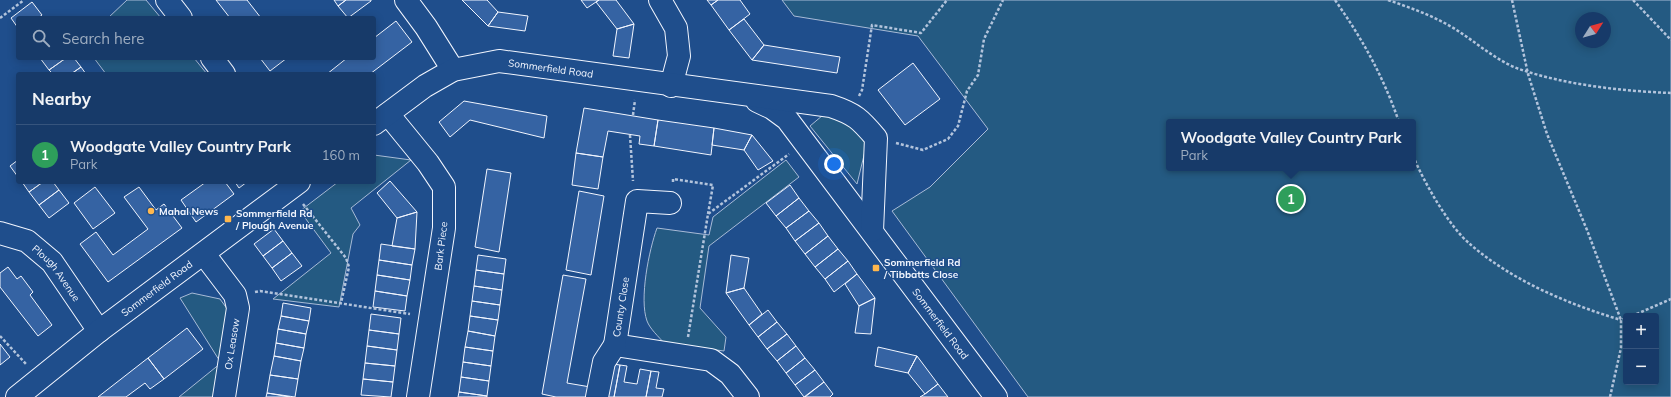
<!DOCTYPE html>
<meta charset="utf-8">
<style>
:root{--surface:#173a69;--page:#20416f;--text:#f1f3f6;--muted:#9eadc0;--line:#36547d;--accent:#ffb74d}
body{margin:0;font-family:Mulish,sans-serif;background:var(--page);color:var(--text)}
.controls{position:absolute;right:12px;bottom:12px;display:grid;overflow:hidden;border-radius:4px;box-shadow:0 2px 10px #0003}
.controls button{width:36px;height:36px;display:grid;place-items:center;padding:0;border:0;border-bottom:1px solid var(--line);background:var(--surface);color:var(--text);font:20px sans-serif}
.compass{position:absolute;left:1575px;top:12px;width:36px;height:36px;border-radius:50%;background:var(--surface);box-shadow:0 2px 10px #0003;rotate:53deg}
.you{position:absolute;left:834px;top:164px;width:14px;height:14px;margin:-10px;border:3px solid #fff;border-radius:50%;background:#1a73e8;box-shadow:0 0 0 6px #1a73e833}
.badge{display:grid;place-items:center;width:26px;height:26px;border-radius:50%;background:var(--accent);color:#fff;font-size:13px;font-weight:700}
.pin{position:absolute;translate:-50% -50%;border:2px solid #fff;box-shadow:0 1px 4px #0006}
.popup{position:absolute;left:1166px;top:119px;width:250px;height:52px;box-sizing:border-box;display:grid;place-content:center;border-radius:4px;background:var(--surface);filter:drop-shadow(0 1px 3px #0005);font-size:13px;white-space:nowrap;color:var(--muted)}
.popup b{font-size:15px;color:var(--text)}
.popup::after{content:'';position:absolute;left:50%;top:100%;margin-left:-8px;border:8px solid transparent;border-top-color:var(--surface)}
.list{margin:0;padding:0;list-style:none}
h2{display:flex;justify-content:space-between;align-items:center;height:52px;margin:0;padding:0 16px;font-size:17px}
h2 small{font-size:13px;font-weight:400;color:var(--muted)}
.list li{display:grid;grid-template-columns:26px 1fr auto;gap:12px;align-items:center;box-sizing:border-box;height:60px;padding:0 16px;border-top:1px solid var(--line)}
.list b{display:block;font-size:15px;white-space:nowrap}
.list p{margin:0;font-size:13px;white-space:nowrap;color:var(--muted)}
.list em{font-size:13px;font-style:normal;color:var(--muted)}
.icon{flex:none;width:22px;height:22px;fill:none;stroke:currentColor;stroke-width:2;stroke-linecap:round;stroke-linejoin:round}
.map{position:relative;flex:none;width:1671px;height:397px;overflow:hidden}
.search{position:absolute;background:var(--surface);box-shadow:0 2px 10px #0003;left:16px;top:16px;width:360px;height:44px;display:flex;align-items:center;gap:10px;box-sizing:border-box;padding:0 14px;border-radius:4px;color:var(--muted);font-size:15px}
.panel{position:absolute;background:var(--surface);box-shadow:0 2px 10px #0003;left:16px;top:72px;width:360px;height:112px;border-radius:4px}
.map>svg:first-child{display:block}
</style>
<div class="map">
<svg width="1671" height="397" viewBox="0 0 1671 397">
<rect width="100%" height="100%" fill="#1f4e8c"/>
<!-- green -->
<path fill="#245a82" stroke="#a8bbd7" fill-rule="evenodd" d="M127,0H146L161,18H108Z
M782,0H1671V397H1028L892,211L930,187L988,129L918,36L794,16ZM1581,18H1605V42H1581ZM1169,122H1413V168H1169ZM1626,316H1656V382H1626Z
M94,58H194L207,74H106Z
M829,110L853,121L867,143L857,184L810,126Z
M374,155L411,160L351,208L360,225L353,234L339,307L273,299L331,253L300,211L338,182H374Z
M786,160L799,177L709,246L700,308L726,337L724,351L664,343C659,337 650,329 647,321C639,299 649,250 657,228L709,235L713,217Z
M192,293L220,299L228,310L215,397H179L221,363L180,298Z"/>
<!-- building -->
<path fill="#3563a3" stroke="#f2f6ff" d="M216,0H247L261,18H230Z
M334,0H346L338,6Z
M346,0H371V1L348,18L338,6Z
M462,0H487L498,12L488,26Z
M581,0H599L587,8Z
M599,0H616L634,24L617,29L596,2Z
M707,0H718L711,5Z
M718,0H740L750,14L729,30L711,5Z
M32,2L42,15L38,18H18V28L11,18Z
M498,12L528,16L525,31L488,26Z
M744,19L764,45L752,60L729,30Z
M396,21L412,42L370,74H327L347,58H374V38Z
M634,24L629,58L613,56L617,29Z
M764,45L840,57L837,73L752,60Z
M40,58H66L49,70Z
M66,58H74L81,67L71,74H53L49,70Z
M260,58H287L270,71Z
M913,63L940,99L905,125L878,90Z
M81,67L86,74H71Z
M464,101L547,116L544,138L470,120L450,137L439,122Z
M584,108L658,120L654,146L639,144L640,136L608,131L603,157L576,153Z
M658,120L714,128L711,155L654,146Z
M714,128L752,135L744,150L712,145Z
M752,135L773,161L758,170L744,150Z
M576,153L603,157L598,189L572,185Z
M18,160V177L10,166Z
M487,169L511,173L499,252L475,247Z
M390,181L417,212L397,218L377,193Z
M22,182H43L29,192Z
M43,182H53L59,190L39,205L29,192Z
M206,182H225L234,194L196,222L181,200Z
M235,182H247L239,188Z
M790,185L799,198L776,216L766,203Z
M95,187L115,213L93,229L74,203Z
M139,187L156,210L164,204L182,228L108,282L80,244L96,232L113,255L148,229L124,197Z
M59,190L69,203L49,218L39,205Z
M579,191L604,196L591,275L566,270Z
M799,198L809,211L786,228L776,216Z
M809,211L819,223L795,241L786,228Z
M417,212L415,249L392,246L397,218Z
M819,223L828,236L805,254L795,241Z
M274,229L283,241L263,256L254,244Z
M828,236L838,249L815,267L805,254Z
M283,241L292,253L272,268L263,256Z
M381,244L415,249L412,265L379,260Z
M838,249L848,261L825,279L815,267Z
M292,253L302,266L281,281L272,268Z
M478,255L506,259L504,274L476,270Z
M731,255L749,258L744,288L726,293Z
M379,260L412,265L410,280L377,275Z
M848,261L857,274L834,292L825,279Z
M8,267L17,279L21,276L33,292L30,295L52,325L38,336L0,287V273Z
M476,270L504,274L502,290L474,286Z
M857,274L875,298L859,306L845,284Z
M377,275L410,280L407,296L375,291Z
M563,275L586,279L567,383L608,390L613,364L620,365L614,397H556L542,394Z
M474,286L502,290L500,305L472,301Z
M744,288L762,314L749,325L726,293Z
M375,291L407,296L405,311L373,307Z
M875,298L871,334L855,333L859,306Z
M472,301L500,305L498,320L470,316Z
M283,303L311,308L309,321L281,316Z
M768,310L777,322L758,337L749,325Z
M371,314L401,318L399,334L369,330Z
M281,316L309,321L306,334L278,329Z
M470,316L498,320L495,336L468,331Z
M777,322L787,334L767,349L758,337Z
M187,328L203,349L164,379L148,358Z
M278,329L306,334L304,348L276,343Z
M369,330L399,334L397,350L367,346Z
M468,331L495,336L493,351L465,347Z
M787,334L796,346L777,361L767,349Z
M276,343L304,348L301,361L274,356Z
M0,344L10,357L0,365Z
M367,346L397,350L395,366L365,363Z
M796,346L805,358L786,373L777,361Z
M465,347L493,351L491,366L463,362Z
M878,347L917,356L908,373L875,366Z
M274,356L301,361L298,379L270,375Z
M917,356L938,384L925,394L908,373Z
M148,358L164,379L150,389L145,383L126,397H98Z
M805,358L815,370L795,385L786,373Z
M463,362L491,366L489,381L461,377Z
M365,363L395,366L393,382L363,379Z
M620,365L627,366L624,382L637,384L640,369L651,371L646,397H614Z
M815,370L824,382L804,397L795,385Z
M651,371L659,372L656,388L664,389L662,397H646Z
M270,375L298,379L295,397L267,393Z
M461,377L489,381L487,396L459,392Z
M363,379L393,382L391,397L361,395Z
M824,382L833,394L830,397H805Z
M938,384L948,397H920L925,394Z
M459,392L487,396V397H458Z
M267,393L290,397H266Z"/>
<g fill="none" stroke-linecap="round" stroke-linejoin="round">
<!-- minor casing -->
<g stroke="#f2f6ff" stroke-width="24">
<g id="minor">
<path d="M167,0L181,18"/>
<path d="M406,0L426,27L453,70"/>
<path d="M660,0L676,28L679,56L671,86"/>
<path d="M212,58L224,74"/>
<path id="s1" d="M757,101L772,108L787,119L996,397"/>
<path d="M388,114L428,163L444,187V228L418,397"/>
<path id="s2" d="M374,124L425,86L453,70L499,61L831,106C855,114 860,119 876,138L872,231"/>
<path d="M670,203L637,201L615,345L711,360L730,374L748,397"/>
<path id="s3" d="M0,233L27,241L52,262L99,331"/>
<path d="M204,254L235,295L238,308L224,397"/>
<path id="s4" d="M17,397L99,331L299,182"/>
<path d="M597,397L604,362L615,345"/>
</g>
</g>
<!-- path -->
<path stroke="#b3c4dc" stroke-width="2.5" stroke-dasharray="3 2" stroke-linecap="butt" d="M1335,0C1363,40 1383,76 1399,122
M1388,0C1411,8 1434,16 1455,29C1476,42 1495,60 1519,69C1566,85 1621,91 1671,93
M1512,0L1528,74L1547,134L1587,230L1621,320
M1633,0L1671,40
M0,18L24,0
M859,96L862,90L872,25L921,33L947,0
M633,115L635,100
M630,135L633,181
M896,143L923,150L948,139L958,126L967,91L978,75L984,39L1003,0
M1413,156C1424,182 1449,227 1471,245C1513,281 1568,304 1621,320
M673,182V179L713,185L708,214
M303,204L346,258L349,267L341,303
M255,292L260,291L410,314
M1632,316L1671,299
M0,336L26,364
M688,337L708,214L789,154
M1610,397L1621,348V320L1626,318"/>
<!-- minor -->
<use href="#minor" stroke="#1f4e8c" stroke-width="22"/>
</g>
<!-- markers -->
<g fill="#ffb74d" stroke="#1f4e8c" stroke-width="1.5">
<circle cx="151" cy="211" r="4"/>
<rect x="224" y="215" width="8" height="8" rx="2"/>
<rect x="872" y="264" width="8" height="8" rx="2"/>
</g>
<g text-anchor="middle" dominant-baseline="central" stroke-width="3" stroke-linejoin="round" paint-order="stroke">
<!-- street labels -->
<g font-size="10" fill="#f2f6ff" stroke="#1f4e8c">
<text stroke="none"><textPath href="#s2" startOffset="195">Sommerfield Road</textPath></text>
<text transform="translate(441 246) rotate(-83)">Bark Piece</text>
<text stroke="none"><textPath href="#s3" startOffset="72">Plough Avenue</textPath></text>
<text stroke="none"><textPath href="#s4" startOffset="177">Sommerfield Road</textPath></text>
<text transform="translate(621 307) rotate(-81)">County Close</text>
<text stroke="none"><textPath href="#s1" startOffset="291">Sommerfield Road</textPath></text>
<text transform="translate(232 344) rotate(-81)">Ox Leasow</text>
</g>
<!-- poi labels -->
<g font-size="10" font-weight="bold" fill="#f2f6ff" stroke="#1f4e8c" text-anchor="start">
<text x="159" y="211">Mahal News</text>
<text x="236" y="213">Sommerfield Rd<tspan x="236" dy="12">/ Plough Avenue</tspan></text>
<text x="884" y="262">Sommerfield Rd<tspan x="884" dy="12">/ Tibbatts Close</tspan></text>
</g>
</g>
</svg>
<div class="controls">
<button>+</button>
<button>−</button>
</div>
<svg class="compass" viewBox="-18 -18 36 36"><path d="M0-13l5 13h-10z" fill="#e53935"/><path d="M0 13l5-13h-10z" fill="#9eadc0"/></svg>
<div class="you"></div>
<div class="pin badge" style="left:1291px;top:199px;background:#2e9e5b">1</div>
<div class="popup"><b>Woodgate Valley Country Park</b>Park</div>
<div class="search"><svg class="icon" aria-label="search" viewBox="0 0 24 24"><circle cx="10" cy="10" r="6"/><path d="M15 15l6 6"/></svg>Search here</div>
<section class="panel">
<h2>Nearby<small></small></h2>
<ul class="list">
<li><span class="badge" style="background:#2e9e5b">1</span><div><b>Woodgate Valley Country Park</b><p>Park</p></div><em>160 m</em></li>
</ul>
</section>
</div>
